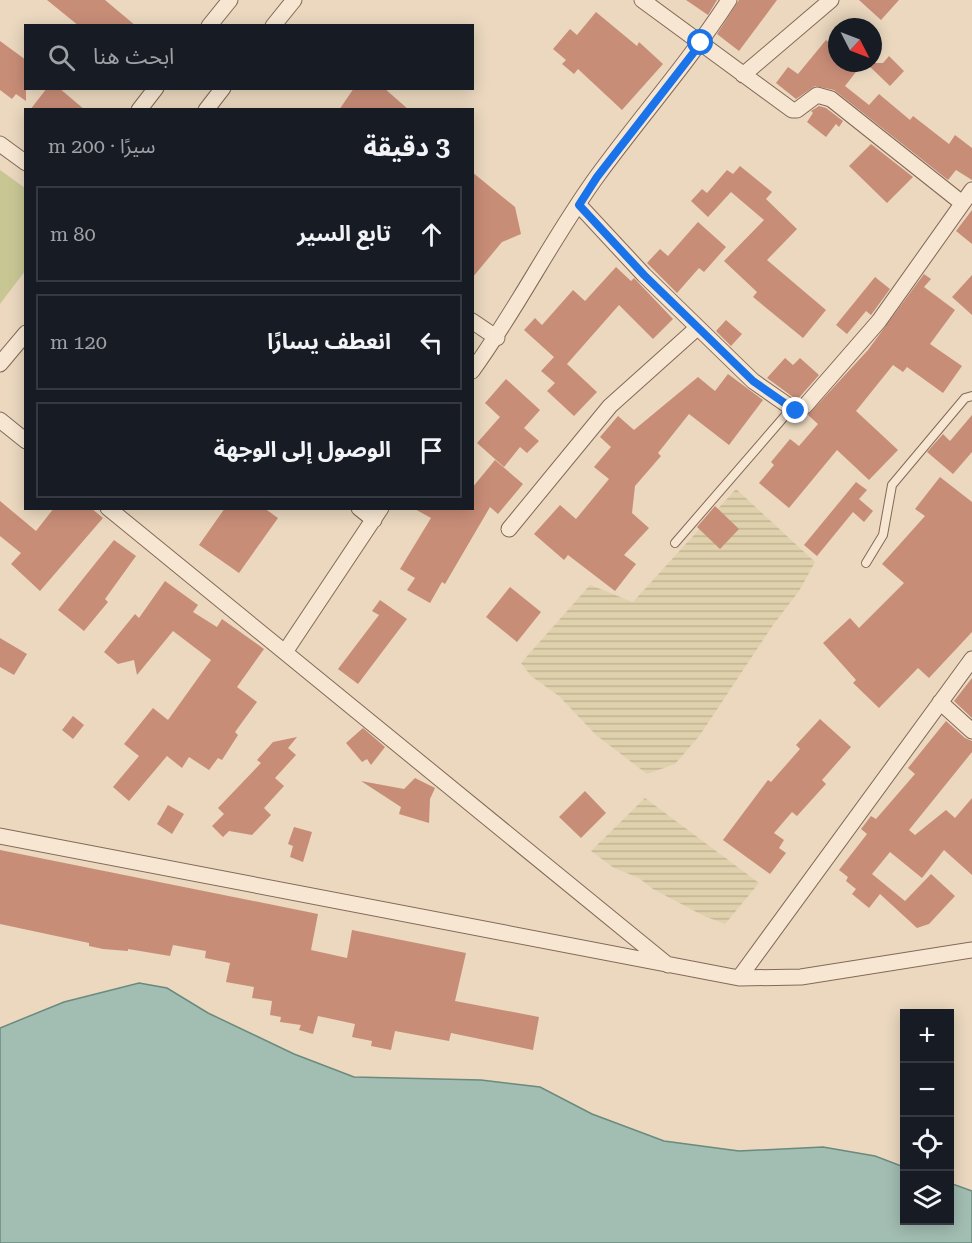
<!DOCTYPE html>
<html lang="ar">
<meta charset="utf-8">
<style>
:root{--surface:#171b24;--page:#20242c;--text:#f1f3f6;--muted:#9ea1a6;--line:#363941}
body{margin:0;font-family:"Roboto Serif","Noto Sans Arabic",serif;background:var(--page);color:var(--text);direction:rtl}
.controls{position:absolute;right:18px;bottom:18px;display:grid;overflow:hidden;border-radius:0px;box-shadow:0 3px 15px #0003}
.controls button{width:54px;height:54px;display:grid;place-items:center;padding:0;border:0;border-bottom:2px solid var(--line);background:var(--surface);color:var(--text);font:30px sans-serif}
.compass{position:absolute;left:828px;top:18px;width:54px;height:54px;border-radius:50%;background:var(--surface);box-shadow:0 3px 15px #0003;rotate:132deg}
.stop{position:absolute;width:18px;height:18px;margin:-14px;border:4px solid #1a73e8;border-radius:50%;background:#fff}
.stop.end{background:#1a73e8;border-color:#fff;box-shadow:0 2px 6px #0008}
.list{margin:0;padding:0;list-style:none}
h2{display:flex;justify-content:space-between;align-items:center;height:78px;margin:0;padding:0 24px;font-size:26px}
h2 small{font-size:20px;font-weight:400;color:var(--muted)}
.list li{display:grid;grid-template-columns:39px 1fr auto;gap:18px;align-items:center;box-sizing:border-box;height:96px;margin:0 12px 12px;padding:0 12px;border:2px solid var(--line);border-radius:0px}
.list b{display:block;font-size:22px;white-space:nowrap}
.list em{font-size:20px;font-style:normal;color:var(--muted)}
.icon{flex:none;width:33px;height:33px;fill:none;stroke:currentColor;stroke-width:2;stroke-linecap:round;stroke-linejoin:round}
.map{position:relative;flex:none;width:972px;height:1243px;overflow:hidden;direction:ltr}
.search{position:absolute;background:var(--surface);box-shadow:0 3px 15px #0003;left:24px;top:24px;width:450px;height:66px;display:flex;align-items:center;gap:15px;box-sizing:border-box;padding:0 21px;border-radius:0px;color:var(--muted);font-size:22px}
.panel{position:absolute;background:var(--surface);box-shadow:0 3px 15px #0003;left:24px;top:108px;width:450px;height:402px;border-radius:0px;direction:rtl}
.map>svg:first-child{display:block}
</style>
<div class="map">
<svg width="972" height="1243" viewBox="0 0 972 1243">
<defs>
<pattern id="farmland-rules" width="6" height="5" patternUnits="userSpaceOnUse" patternTransform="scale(1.5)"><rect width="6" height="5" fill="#e0d1ad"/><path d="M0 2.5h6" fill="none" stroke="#c1b394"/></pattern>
</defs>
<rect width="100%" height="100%" fill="#ebd8bf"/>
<!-- farmland -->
<path fill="url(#farmland-rules)" d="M736,489L815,562L799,591L773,625L700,735L675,764L647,774L596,735L559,696L531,676L521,663L590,585L633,602Z
M645,798L759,883L725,924L704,916L653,889L639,878L614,868L591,851Z"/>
<!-- grass -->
<path fill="#c8c794" d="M0,170L25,188V271L0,304Z"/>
<!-- water -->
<path fill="#a2bdb2" stroke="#6a8a7e" stroke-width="1.5" d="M139,983L167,988L208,1013L294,1054L354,1077L481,1080L540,1087L592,1114L664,1141L739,1151L823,1147L875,1156L904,1167V1220H950V1183L972,1191V1243H0V1028L64,1002Z"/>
<!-- building -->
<path fill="#c88d77" d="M47,0H105L136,26H79Z
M686,0H717L708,15Z
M739,0H777L739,51L717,34Z
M859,0H899L881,20Z
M596,12L637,46L639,42L663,64L622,110L578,69L574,74L562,64L566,60L553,49L570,29L577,35Z
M826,40L837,49V63H863L845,86L869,105L879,94L910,120L913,116L949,144L955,135L972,148V180L956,170L948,180L834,90L815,86L796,99L776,83L788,67L798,74Z
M0,41L26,60V101L16,94L12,99L0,90Z
M889,56L904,71L890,86L866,63H883Z
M47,88H59L85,110H30Z
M354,88H384L409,110H339Z
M819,106L826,108L843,121L839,127L836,124L826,137L807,122L813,113L811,111Z
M871,144L913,177L887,203L849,166Z
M740,166L772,192L766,199L797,229L767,260L826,310L803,338L753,297L757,292L724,261L764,220L731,192L708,217L691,201L702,189L707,193L727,170L733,174Z
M472,172L515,207L521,234L502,242L472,278Z
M972,210V244L956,231Z
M698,222L726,247L704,272L699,268L677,293L647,263L660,249L668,256Z
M616,267L631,281L634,278L673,319L653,339L619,305L567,364L597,392L574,416L547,391L555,383L541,371L554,357L524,330L535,318L542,325L573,290L585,301Z
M924,274L931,279L924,287L955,310L930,344L962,366L943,393L907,367L903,372L893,365L856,411L898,450L869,480L837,450L789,508L759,483L774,465L771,462L790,439L799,446L818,424L808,415L868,350Z
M972,275V315L952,297Z
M875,277L890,289L871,315L866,311L847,334L836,325Z
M726,320L742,334L731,346L716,331Z
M785,358L793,365L800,358L819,375L797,400L767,378Z
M728,374L763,400L729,445L689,414L658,453L661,456L635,486L632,513L649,528L624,555L636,564L615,591L568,555L564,560L534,534L560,505L576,519L609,479L594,467L611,447L600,437L618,416L634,430L698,377L715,391Z
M506,379L540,410L524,428L539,441L527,453L520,447L504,467L477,443L500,417L485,403Z
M972,415V452L953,474L927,452L943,434L950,441Z
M495,460L523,484L498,514L490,507L445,584L442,582L430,603L407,590L415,578L400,569L431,518L413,508H472V488Z
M940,477L972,502V632L929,678L918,668L879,708L853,683L856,680L823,643L850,618L859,628L904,583L882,564L925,516L915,509Z
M856,482L867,490L859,499L873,511L864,522L853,512L817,556L804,545Z
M0,501L36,531L54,508H91L103,518L40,591L11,564L21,553L0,536Z
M715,506L739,529L720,549L697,527Z
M225,508H264L278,518L239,573L199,545Z
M114,540L136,556L105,599L108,602L84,631L58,610Z
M165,581L198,605L193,612L217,627L222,619L264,649L237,687L257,702L235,732L238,735L222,760L218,758L209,770L189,757L182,768L167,756L129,801L113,787L139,756L124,744L153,708L168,720L211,660L173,631L137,675L134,660L118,664L104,652L135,614L139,618Z
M510,587L541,612L517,642L486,617Z
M380,600L407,619L358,684L338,669L379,615L372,611Z
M0,638L27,654L14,675L0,667Z
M972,678V718L954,701Z
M73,716L84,725L73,739L62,730Z
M820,719L851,747L822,780L826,784L797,816L792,812L774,833L784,840L779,848L786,853L770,874L723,840L768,780L771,782L800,749L796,745Z
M946,721L965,738L972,741V752L909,830L915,835L946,810L955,818L972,798V875L944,850L922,878L890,852L872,874L905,901L931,874L955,896L929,924L917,928L880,894L869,908L852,894L856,889L846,881L848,877L839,870L867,834L861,829L871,816L876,819L915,774L908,768Z
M363,728L385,747L371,765L367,759L362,762L346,743Z
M297,737L288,748L296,755L275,778L284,786L264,808L271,815L252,835L229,831L223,837L212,826L224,814L218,808L261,763L257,760L273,742Z
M415,778L435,788L430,799L429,823L399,814L401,807L361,781L404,789Z
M585,791L606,813L581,838L559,817Z
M168,805L184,814L172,834L157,824Z
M294,827L312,832L303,862L290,857L293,846L288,844Z
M0,850L318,914L311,950L347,958L352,930L466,953L455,1001L539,1017L533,1050L451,1033L449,1041L395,1031L391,1050L371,1046L372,1041L352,1037L355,1024L318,1016L313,1034L299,1030L301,1025L280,1022L281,1017L270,1015L272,1001L252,998L254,987L226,982L230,963L205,958L206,951L173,945L170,956L128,949V951L103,949L89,946V943L0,924Z"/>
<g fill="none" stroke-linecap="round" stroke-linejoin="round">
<!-- service casing -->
<g stroke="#836959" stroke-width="10">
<path id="service" d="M675,543L790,410
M866,563L883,535L892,485L965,398L972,396"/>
</g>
<!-- minor casing -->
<g stroke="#836959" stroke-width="17">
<path id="minor" d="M642,0L792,110H797L817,95L831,99L962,203
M209,26L230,0
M273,26L294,0
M743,75L831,0
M139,110L156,88
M206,110L223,88
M0,144L26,163
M579,205L644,275L753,381L796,411L805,406L879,321L972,190
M472,321L497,338
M0,364L26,333
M472,371C518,308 552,238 598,175C641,116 689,62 729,0
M0,420L26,441
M108,508L668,965
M359,508L374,520
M509,529L610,406L697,328
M285,652L381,508
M940,702L972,731
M0,836L739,978L801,977L972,950
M739,978L972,659"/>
</g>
<!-- service -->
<use href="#service" stroke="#f7e7d2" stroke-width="8"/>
<!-- minor -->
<use href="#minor" stroke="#f7e7d2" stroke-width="15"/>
</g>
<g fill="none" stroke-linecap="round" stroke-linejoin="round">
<!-- route -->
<path stroke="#1a73e8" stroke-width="8" d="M701,43L597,177L579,205L644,275L753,381L796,411"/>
</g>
</svg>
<div class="controls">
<button>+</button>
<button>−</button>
<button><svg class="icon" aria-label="locate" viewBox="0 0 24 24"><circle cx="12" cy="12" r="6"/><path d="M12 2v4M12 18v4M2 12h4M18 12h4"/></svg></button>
<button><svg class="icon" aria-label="layers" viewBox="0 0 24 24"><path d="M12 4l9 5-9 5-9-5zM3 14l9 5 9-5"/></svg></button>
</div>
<svg class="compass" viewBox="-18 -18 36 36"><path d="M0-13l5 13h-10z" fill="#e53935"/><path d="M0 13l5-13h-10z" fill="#9ea1a6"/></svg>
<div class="stop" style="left:701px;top:43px"></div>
<div class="stop end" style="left:796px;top:411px"></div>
<div class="search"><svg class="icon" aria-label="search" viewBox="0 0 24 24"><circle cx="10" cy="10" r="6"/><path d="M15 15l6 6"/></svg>ابحث هنا</div>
<section class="panel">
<h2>3 دقيقة<small>سيرًا · 200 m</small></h2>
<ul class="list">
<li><svg class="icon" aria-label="ahead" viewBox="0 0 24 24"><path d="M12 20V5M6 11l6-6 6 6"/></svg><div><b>تابع السير</b></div><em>80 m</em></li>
<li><svg class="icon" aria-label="left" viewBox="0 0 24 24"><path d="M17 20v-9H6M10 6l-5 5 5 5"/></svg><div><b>انعطف يسارًا</b></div><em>120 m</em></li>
<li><svg class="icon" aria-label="arrive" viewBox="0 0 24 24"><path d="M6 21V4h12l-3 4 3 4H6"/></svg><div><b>الوصول إلى الوجهة</b></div></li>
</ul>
</section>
</div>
